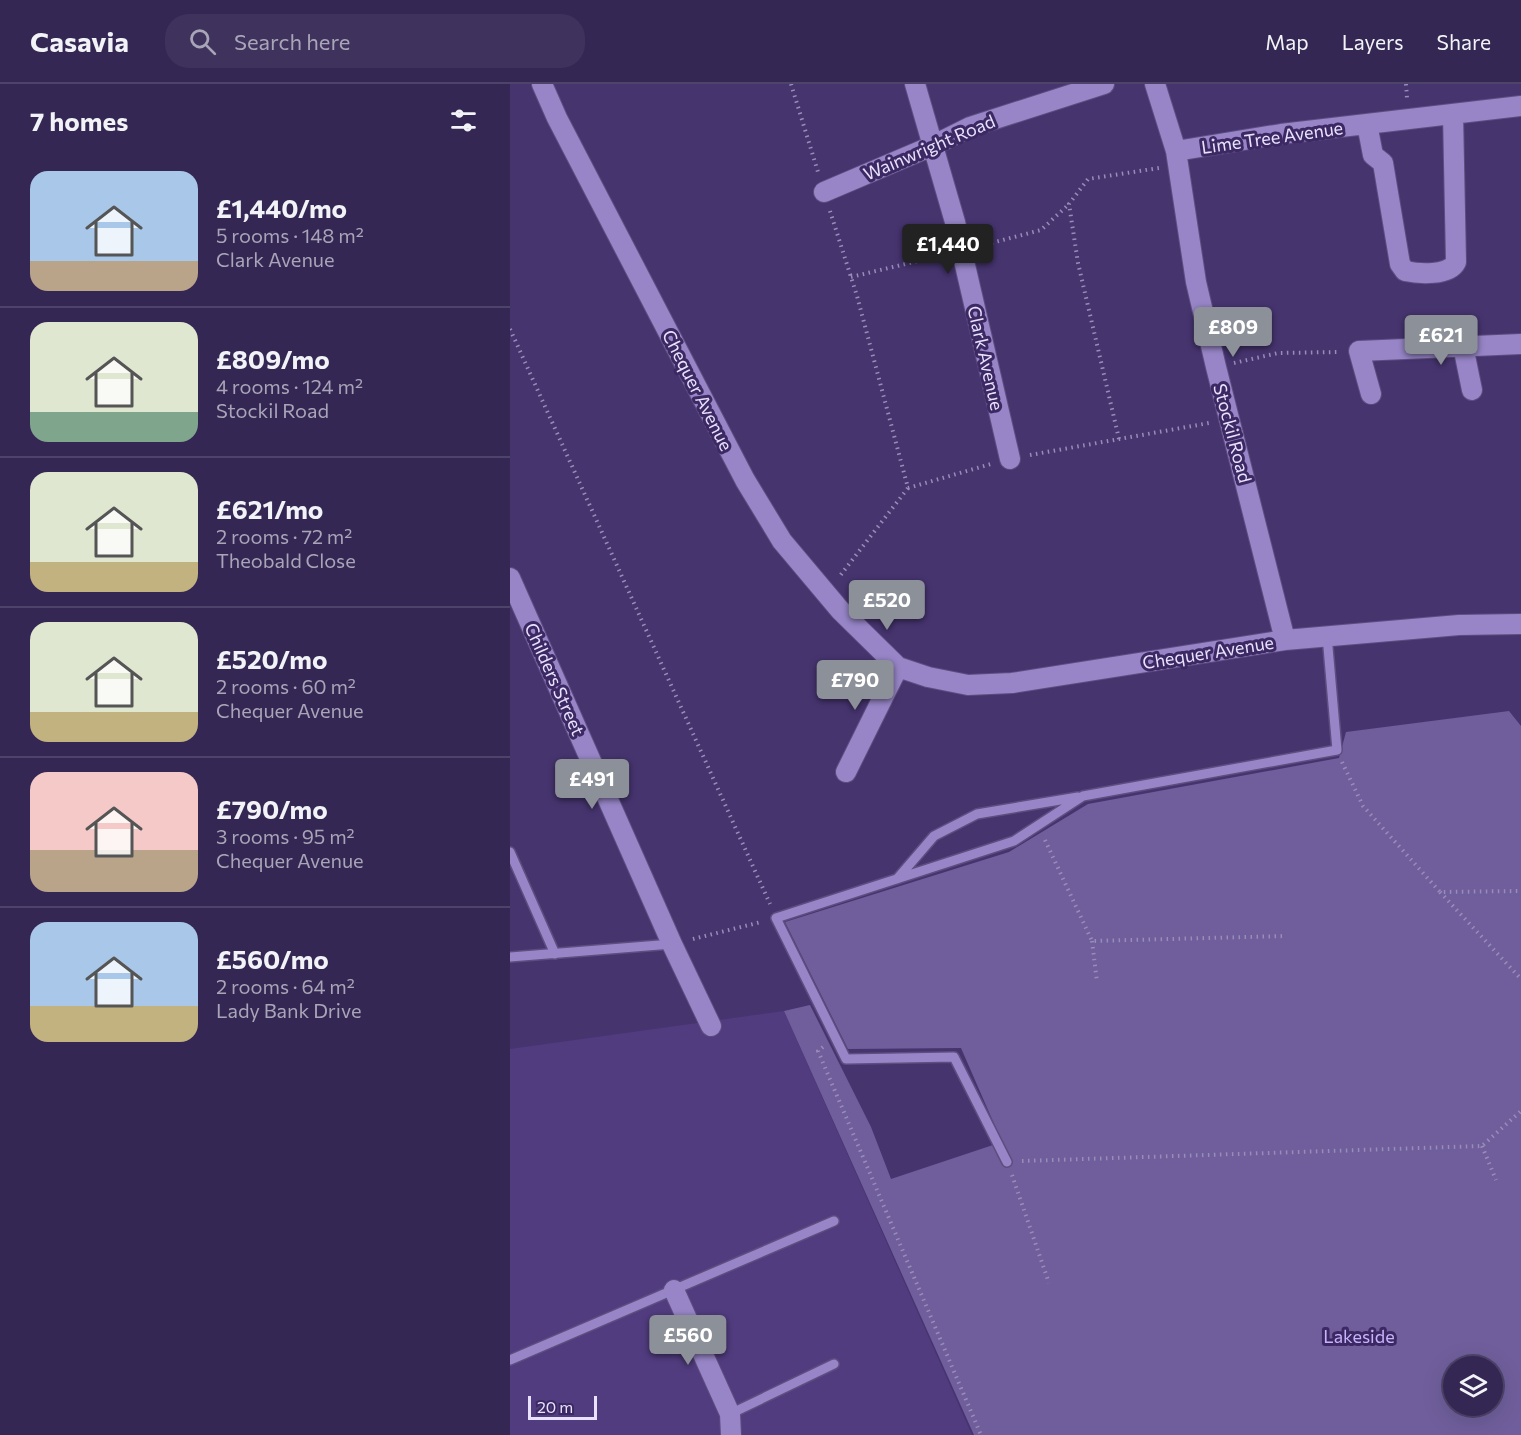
<!DOCTYPE html>
<meta charset="utf-8">
<style>
:root{--surface:#342753;--page:#3f335d;--text:#f1f3f6;--muted:#a9a5b8;--line:#4e446a;--accent:#8c9099}
body{margin:0;font-family:Commissioner,sans-serif;background:var(--page);color:var(--text);height:100vh;display:flex;flex-direction:column;font-size:22px;white-space:nowrap}
*{box-sizing:border-box;margin:0}
p{font-size:20px;color:var(--muted)}
.icon{flex:none;width:33px;height:33px;fill:none;stroke:currentColor;stroke-width:2;stroke-linecap:round;stroke-linejoin:round}
.map{position:relative;flex:1;overflow:hidden}
.sheet{display:flex;flex-direction:column;background:var(--surface);width:510px}
.sheet>*{flex:none}
.fabs{position:absolute;left:933px;top:1272px;display:grid;gap:12px}
.fabs a{display:grid;place-items:center;width:60px;height:60px;border-radius:50%;background:var(--surface);box-shadow:0 6px 24px #0002,0 0 0 2px var(--line);font-size:30px}
.scale{position:absolute;left:18px;bottom:15px;width:69px;box-sizing:border-box;padding-left:6px;border:3px solid #e8e2ff;border-top:0;font-size:16px;line-height:21px;white-space:nowrap;color:#e8e2ff;-webkit-text-stroke:4px #3c2963;paint-order:stroke}
.price{position:absolute;translate:-50% -51px;padding:0 14px;border-radius:6px;background:var(--accent);color:#fff;font-size:20px;line-height:39px;filter:drop-shadow(0 2px 3px #0008)}
.price::after{content:'';position:absolute;left:50%;top:36px;width:18px;height:14px;margin-left:-9px;background:inherit;clip-path:polygon(0 0,100% 0,50% 100%)}
.price.selected{background:#222;color:#fff}
ul{padding:0;list-style:none}
li{display:flex;align-items:center;gap:18px;height:150px;padding:0 30px}
li+li{border-top:2px solid var(--line)}
li span{display:grid;place-items:center;flex:none;width:168px;height:120px;border-radius:18px;color:#555}
li>.icon{margin-inline-start:auto}
span .icon{width:72px;height:72px;fill:#fffc;stroke-width:1}
li b{font-size:26px}
h2{display:flex;justify-content:space-between;align-items:center;height:72px;padding:0 30px;font-size:26px}
header{display:flex;align-items:center;gap:36px;box-sizing:border-box;height:84px;padding:0 30px;background:var(--surface);border-bottom:2px solid var(--line)}
header strong{font-size:28px}
nav{display:flex;gap:33px;margin-inline-start:auto;font-size:21px}
.search{width:420px;height:54px;background:var(--page);display:flex;align-items:center;gap:15px;box-sizing:border-box;padding:0 21px;border-radius:24px;color:var(--muted);font-size:22px}
main{display:flex;flex:1;min-height:0}
.map>svg:first-child{display:block}
.built{fill:#513c7f}
.green{fill:#6f5e9b;fill-rule:evenodd}
.lines{fill:none;stroke-linecap:round;stroke-linejoin:round}
.service-casing{stroke:#5e4d7f;stroke-width:12}
.minor-casing{stroke:#5e4d7f;stroke-width:22}
.path{stroke:#988cb8;stroke-width:4;stroke-dasharray:1.5 4.5;stroke-linecap:butt}
.service{stroke:#9785c7;stroke-width:9}
.minor{stroke:#9785c7;stroke-width:20}
.labels{text-anchor:middle;dominant-baseline:central;stroke-width:6;stroke-linejoin:round;paint-order:stroke}
.street-label{font-size:18px;fill:#e8e2ff;stroke:#3c2963}
.park-label{font-size:18px;fill:#c7b4fe;stroke:#3c2963}
</style>
<header>
<strong>Casavia</strong>
<div class="search"><svg class="icon" aria-label="search" viewBox="0 0 24 24"><circle cx="10" cy="10" r="6"/><path d="M15 15l6 6"/></svg>Search here</div>
<nav><a>Map</a><a>Layers</a><a>Share</a></nav>
</header>
<main>
<section class="sheet">
<h2>7 homes<svg class="icon" aria-label="filters" viewBox="0 0 24 24"><path d="M4 7h16M4 17h16"/><circle cx="9" cy="7" r="2"/><circle cx="15" cy="17" r="2"/></svg></h2>
<ul>
<li><span style="background:linear-gradient(#a9c7e8 75%,#b9a48a 0)"><svg class="icon" aria-label="home" viewBox="0 0 24 24"><path d="M3 11l9-7 9 7M6 9v11h12V9"/></svg></span><div><b>£1,440/mo</b><p>5 rooms · 148 m²</p><p>Clark Avenue</p></div></li>
<li><span style="background:linear-gradient(#dfe7d0 75%,#7fa58c 0)"><svg class="icon" aria-label="home" viewBox="0 0 24 24"><path d="M3 11l9-7 9 7M6 9v11h12V9"/></svg></span><div><b>£809/mo</b><p>4 rooms · 124 m²</p><p>Stockil Road</p></div></li>
<li><span style="background:linear-gradient(#dfe7d0 75%,#c2b280 0)"><svg class="icon" aria-label="home" viewBox="0 0 24 24"><path d="M3 11l9-7 9 7M6 9v11h12V9"/></svg></span><div><b>£621/mo</b><p>2 rooms · 72 m²</p><p>Theobald Close</p></div></li>
<li><span style="background:linear-gradient(#dfe7d0 75%,#c2b280 0)"><svg class="icon" aria-label="home" viewBox="0 0 24 24"><path d="M3 11l9-7 9 7M6 9v11h12V9"/></svg></span><div><b>£520/mo</b><p>2 rooms · 60 m²</p><p>Chequer Avenue</p></div></li>
<li><span style="background:linear-gradient(#f6c9c9 65%,#b9a48a 0)"><svg class="icon" aria-label="home" viewBox="0 0 24 24"><path d="M3 11l9-7 9 7M6 9v11h12V9"/></svg></span><div><b>£790/mo</b><p>3 rooms · 95 m²</p><p>Chequer Avenue</p></div></li>
<li><span style="background:linear-gradient(#a9c7e8 70%,#c2b280 0)"><svg class="icon" aria-label="home" viewBox="0 0 24 24"><path d="M3 11l9-7 9 7M6 9v11h12V9"/></svg></span><div><b>£560/mo</b><p>2 rooms · 64 m²</p><p>Lady Bank Drive</p></div></li>
</ul>
</section>
<div class="map">
<svg width="1011" height="1351" viewBox="0 0 1011 1351">
<rect width="100%" height="100%" fill="#46346f"/>
<path class="built" d="M274 927 462 1351H0V965Z"/>
<path class="green" d="M999 627 1011 642V1351H464L274 927 300 921 361 1043 381 1095 492 1058 451 964 338 965 275 838 499 768 578 720 829 674 836 648ZM944 1282H982V1322H944Z"/>
<g class="lines">
<defs>
<path id="service" d="M0 768 45 870
M387 795 424 752 467 730 568 713
M0 873 162 860
M497 1078 444 973 336 975 266 834 504 757 573 712 827 666 817 552
M0 1276 324 1137
M220 1330 324 1280"/>
<path id="minor" d="M32 0 47 34 235 396 272 457 330 526 388 583 418 593 458 601 502 599 775 556 949 541 1011 540
M405 0 445 138 500 375
M645 0 666 67 686 198 706 283 775 556
M857 40 863 71 873 79 890 180 895 187C909 190 939 192 946 178L943 30
M666 67 771 50 1011 22
M314 108 422 62 460 43 594 0
M953 262 962 306
M861 310 849 267 1011 260
M0 494 162 860 201 942
M336 688 388 583
M164 1206 220 1330 221 1351"/>
</defs>
<use href="#service" class="service-casing"/>
<use href="#minor" class="minor-casing"/>
<path class="path" d="M281 0 308 88
M896 0 897 14
M320 127 347 212 398 404 329 493
M470 162 531 146 558 121
M341 193 433 171
M0 245 260 820
M724 279 768 269 829 268
M609 355 568 179 559 120 578 95 649 84
M520 371 699 339
M398 404 481 380
M832 678 853 722 930 808 1011 807
M535 756 582 857 776 852
M930 808 1011 895
M183 855 251 838
M582 857 587 898
M313 963 308 967 471 1351
M972 1062 986 1096
M512 1077 972 1062 1011 1027
M502 1091 539 1199"/>
<use href="#service" class="service"/>
<use href="#minor" class="minor"/>
</g>
<g class="labels">
<g class="street-label">
<text transform="translate(762 53) rotate(-8)">Lime Tree Avenue</text>
<text transform="translate(419 63) rotate(-23)">Wainwright Road</text>
<text transform="translate(476 274) rotate(77)">Clark Avenue</text>
<text transform="translate(188 306) rotate(63)">Chequer Avenue</text>
<text transform="translate(723 349) rotate(75)">Stockil Road</text>
<text transform="translate(698 568) rotate(-9)">Chequer Avenue</text>
<text transform="translate(45 595) rotate(66)">Childers Street</text>
</g>
<g class="park-label">
<text x="849" y="1252">Lakeside</text>
</g>
</g>
</svg>
<div class="fabs">
<a><svg class="icon" aria-label="layers" viewBox="0 0 24 24"><path d="M12 4l9 5-9 5-9-5zM3 14l9 5 9-5"/></svg></a>
</div>
<div class="scale">20 m</div>
<b class="price selected" style="left:438px;top:191px">£1,440</b>
<b class="price" style="left:723px;top:274px">£809</b>
<b class="price" style="left:931px;top:282px">£621</b>
<b class="price" style="left:377px;top:547px">£520</b>
<b class="price" style="left:345px;top:627px">£790</b>
<b class="price" style="left:82px;top:726px">£491</b>
<b class="price" style="left:178px;top:1282px">£560</b>
</div>
</main>
